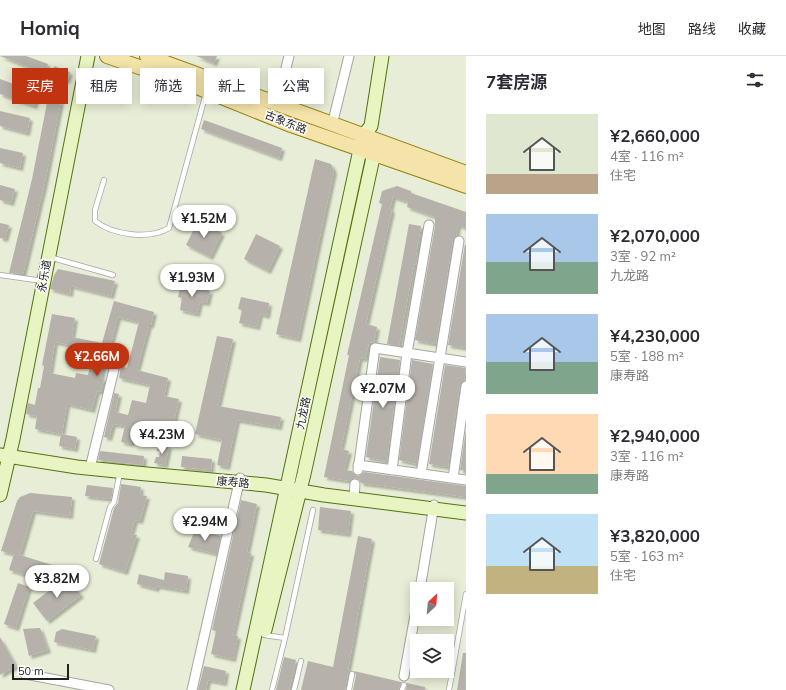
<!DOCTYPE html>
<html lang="zh">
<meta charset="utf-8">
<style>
:root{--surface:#fff;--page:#f2f2f3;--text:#2b2b33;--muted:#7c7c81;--line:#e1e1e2;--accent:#c23410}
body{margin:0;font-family:Mulish,"Noto Sans SC",sans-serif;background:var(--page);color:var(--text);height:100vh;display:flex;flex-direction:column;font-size:15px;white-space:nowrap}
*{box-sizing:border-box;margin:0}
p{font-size:13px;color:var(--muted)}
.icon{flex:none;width:22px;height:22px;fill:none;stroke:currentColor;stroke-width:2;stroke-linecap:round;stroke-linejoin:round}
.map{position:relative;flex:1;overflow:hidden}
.drawer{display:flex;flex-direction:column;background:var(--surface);width:320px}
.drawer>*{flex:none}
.top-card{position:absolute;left:12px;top:12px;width:380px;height:36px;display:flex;gap:8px}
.needle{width:26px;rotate:26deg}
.controls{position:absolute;left:410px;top:526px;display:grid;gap:8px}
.controls a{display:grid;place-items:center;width:44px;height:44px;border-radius:0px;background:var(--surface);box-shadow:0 2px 10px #0003;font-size:20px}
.scale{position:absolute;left:12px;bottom:10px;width:57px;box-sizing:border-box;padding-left:4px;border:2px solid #212121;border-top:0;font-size:11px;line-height:14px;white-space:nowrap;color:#212121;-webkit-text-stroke:3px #fff;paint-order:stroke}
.price{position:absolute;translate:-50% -34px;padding:0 9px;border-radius:14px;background:#fff;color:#222;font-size:13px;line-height:26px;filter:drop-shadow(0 1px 2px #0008)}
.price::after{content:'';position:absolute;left:50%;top:24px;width:12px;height:9px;margin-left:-6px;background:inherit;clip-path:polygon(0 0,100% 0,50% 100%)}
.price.on{background:var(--accent);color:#fff}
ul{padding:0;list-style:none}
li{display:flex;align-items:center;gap:12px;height:100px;padding:0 20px}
li span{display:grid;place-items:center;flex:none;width:112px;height:80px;border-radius:0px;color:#555}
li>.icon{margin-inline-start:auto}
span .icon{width:48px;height:48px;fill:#fffc;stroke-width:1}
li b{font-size:17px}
h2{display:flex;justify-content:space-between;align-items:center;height:48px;padding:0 20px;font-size:17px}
.pill{padding:0 14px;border-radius:0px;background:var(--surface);box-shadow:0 2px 10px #0003;font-size:14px;line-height:36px}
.pill.on{background:var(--accent);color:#fff}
header{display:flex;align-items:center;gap:24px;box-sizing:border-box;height:56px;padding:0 20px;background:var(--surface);border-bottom:1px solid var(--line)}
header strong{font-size:19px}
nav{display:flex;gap:22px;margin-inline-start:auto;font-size:14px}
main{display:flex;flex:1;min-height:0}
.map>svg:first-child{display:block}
.farmland{fill:#e7edd6;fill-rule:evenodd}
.building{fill:#b6b2ab;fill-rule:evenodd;filter:url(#shadow)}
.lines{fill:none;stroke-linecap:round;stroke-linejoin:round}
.lane-casing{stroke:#a5a5a5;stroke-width:6}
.street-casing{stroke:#a5a5a5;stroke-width:11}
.secondary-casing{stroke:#53720e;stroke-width:15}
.primary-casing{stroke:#92810c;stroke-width:16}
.lane{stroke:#fff;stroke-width:4.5}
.street{stroke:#fff;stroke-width:9}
.secondary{stroke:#e8f5c2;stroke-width:13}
.primary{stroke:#f5e4a9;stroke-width:14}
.labels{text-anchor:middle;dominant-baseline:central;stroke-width:3;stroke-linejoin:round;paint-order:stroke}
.street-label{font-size:11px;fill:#212121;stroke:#fff}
</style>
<header>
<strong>Homiq</strong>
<nav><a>地图</a><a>路线</a><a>收藏</a></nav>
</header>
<main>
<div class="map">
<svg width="466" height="634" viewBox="0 0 466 634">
<defs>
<filter id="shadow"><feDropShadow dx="3" dy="3" stdDeviation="1" flood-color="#0004"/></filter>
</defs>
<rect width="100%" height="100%" fill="#f1f0e9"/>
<path class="farmland" d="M0 0H466V634H0ZM417 533H447V563H417ZM417 585H447V615H417Z"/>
<path class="building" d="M0 0H26L48 8 45 17Z
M196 0H217L214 7Z
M54 10 70 16 67 25 52 20Z
M0 23 38 37 34 50 0 38Z
M48 42 61 45 45 126 23 218 9 217 32 123Z
M0 55 30 62 27 77 0 70Z
M204 64 282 92 279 102 201 73Z
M0 92 23 97 20 112 0 107Z
M315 103 331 108 334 115 298 283 276 278Z
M0 129 15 133 11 147 0 144Z
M397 130 411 135V137L466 156V172L458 169 456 180 453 184 436 288 415 284 435 170V161L407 151 408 146 393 141 390 153 392 154 366 268 377 271 374 286 369 287 365 303 360 302 341 393 349 395 344 414 352 415 354 418 358 420 361 419 364 416 466 430V441L361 427 359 423 356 422 352 423 350 425 324 421 349 299H347L382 148 379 147 382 135Z
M198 165 222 177 210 201 186 189Z
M0 167 9 169 5 183 0 182Z
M409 168 421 170 416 199H418L416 209 414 208 399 290 387 288Z
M256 178 280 190 268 215 244 203Z
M465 188 466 189V292L448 289Z
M58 213 115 225 111 240 71 230 70 238 50 233 54 219Z
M181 228 210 235 207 247 200 246 197 258 180 254 182 242 178 241Z
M241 241 269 247 267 260 260 258 257 271 239 267 242 254 238 253Z
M114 245 154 256 151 269H149L137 314 168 322 164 340 179 343 172 374 154 369 153 372 136 368 131 388 121 386 125 370 113 368 109 382 104 381 114 337 119 338 115 356 128 359 132 344 146 347 150 329 119 322 121 310 127 312 139 266 118 261 109 294 107 293 101 322 104 323 101 336 97 335 92 354 67 348 62 378 35 373 37 360 26 358 28 347 35 349 38 332H40L44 310 42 309 52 258 75 262 72 281 102 287ZM55 286 74 290 72 302 91 305 88 319 76 317 75 322 50 317Z
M217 280 233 283 218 350 281 361 279 371 237 364 227 411 217 409 222 384 195 378Z
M380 301 400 304 387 405 366 401Z
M412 304 433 308 417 408 399 404Z
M445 309 466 312 464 325 460 329 448 411 429 408Z
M466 373V415L460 414Z
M61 378 77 381 75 393 59 390Z
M159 388 169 390 165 409 154 407 156 401H159L160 395H157Z
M100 395 144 400 143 409 98 404Z
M182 400 212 403 211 414 181 411Z
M121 428 141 431 140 439 147 440 140 465 135 464 131 478 137 479 125 516 99 508 114 452 118 447Z
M87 429 113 432 111 443 85 440Z
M30 437 72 441 70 460 33 455 20 499 62 512 57 528 9 514 14 498 1 495 17 445 20 441Z
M241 444 257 448 247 496 251 497 233 579 238 580 233 603 211 598 216 575 212 574Z
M320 451 351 455 348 478 318 474Z
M195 474 221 480 217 498 188 491Z
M358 480 372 483 348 614H351L348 617 345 634H301L308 605 333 611Z
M165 516 188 520 186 535 157 530 156 533 137 528 139 518 164 524Z
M67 521 81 539 47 565 33 547Z
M18 527 29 531 16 572 4 568Z
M40 572 48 594 29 600 23 573Z
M62 573 96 580 93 594 54 586 56 576Z
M0 581 16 610 0 619Z
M463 597H466V634H457Z
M284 601 296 604 289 634H276Z
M204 610 226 615 224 627 208 624 206 634H198Z
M354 615 401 626H402L398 634H353L356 619Z
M407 627 425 631V634H406Z"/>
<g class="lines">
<defs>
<path id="lane" d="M104 124 95 154V165C113 179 149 184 169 172L206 37
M49 201 113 219
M0 219 43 225
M96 503 110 451 114 446 120 416
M264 579 285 582 313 454
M272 634 285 582
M294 634 301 605
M349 634 352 618
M402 634 404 629
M449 634 466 538"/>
<path id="street" d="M277 48 289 0
M332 69 349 0
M358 409 466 424
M90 412 117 301
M358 414 375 292 466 306
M392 414 407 297 429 169
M421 418 459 185
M453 422 466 330
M354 443 355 428
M420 533 434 449
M25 618 109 634
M404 620 417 548
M192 634 240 422"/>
<path id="secondary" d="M0 399 77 411 136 417 266 429 324 439 466 457
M0 439 13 383 88 0
M265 574 304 418 376 88
M243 634 363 80 371 70 382 0"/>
<path id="primary" d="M107 0 192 29 291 69 466 130
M147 0 466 117"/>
</defs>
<use href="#lane" class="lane-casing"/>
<use href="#street" class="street-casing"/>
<use href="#secondary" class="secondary-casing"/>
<use href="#primary" class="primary-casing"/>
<use href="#lane" class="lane"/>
<use href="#street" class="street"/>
<use href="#secondary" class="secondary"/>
<use href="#primary" class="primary"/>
</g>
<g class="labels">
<g class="street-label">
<text transform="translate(286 66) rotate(21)">古象东路</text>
<text transform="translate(44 220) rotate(-80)">永乐道</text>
<text transform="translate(303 357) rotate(-78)">九龙路</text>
<text transform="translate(233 426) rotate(5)">康寿路</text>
</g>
</g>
</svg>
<div class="controls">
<a><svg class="needle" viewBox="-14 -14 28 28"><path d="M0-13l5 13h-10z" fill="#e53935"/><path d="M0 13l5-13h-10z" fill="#7c7c81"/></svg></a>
<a><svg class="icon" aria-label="layers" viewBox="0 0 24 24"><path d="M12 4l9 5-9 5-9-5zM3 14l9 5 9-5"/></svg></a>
</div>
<div class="scale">50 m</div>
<b class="price" style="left:204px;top:183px">¥1.52M</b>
<b class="price" style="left:192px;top:242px">¥1.93M</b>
<b class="price on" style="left:97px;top:321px">¥2.66M</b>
<b class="price" style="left:383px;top:353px">¥2.07M</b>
<b class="price" style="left:162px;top:399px">¥4.23M</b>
<b class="price" style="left:205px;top:486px">¥2.94M</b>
<b class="price" style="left:57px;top:543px">¥3.82M</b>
<div class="top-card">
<a class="pill on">买房</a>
<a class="pill">租房</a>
<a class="pill">筛选</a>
<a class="pill">新上</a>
<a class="pill">公寓</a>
</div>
</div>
<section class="drawer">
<h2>7套房源<svg class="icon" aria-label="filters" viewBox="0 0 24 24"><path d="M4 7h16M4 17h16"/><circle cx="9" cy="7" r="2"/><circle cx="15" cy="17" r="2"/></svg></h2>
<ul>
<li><span style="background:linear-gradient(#dfe7d0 75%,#b9a48a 0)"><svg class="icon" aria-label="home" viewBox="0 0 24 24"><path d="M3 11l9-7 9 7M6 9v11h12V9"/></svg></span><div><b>¥2,660,000</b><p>4室 · 116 m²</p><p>住宅</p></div></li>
<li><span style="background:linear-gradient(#a9c7e8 60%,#7fa58c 0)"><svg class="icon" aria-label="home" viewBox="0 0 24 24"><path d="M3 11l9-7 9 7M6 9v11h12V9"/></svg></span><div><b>¥2,070,000</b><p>3室 · 92 m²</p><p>九龙路</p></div></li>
<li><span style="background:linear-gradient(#a9c7e8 60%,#7fa58c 0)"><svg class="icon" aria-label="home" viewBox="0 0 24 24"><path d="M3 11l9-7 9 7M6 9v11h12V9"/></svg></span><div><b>¥4,230,000</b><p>5室 · 188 m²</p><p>康寿路</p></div></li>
<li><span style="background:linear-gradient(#ffd9b3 75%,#7fa58c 0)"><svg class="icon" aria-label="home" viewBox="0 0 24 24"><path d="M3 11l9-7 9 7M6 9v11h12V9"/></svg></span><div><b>¥2,940,000</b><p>3室 · 116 m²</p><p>康寿路</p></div></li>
<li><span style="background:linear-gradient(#bfe0f5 65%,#c2b280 0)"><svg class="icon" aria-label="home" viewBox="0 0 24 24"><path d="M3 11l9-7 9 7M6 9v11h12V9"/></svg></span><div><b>¥3,820,000</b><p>5室 · 163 m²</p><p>住宅</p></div></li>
</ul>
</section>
</main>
